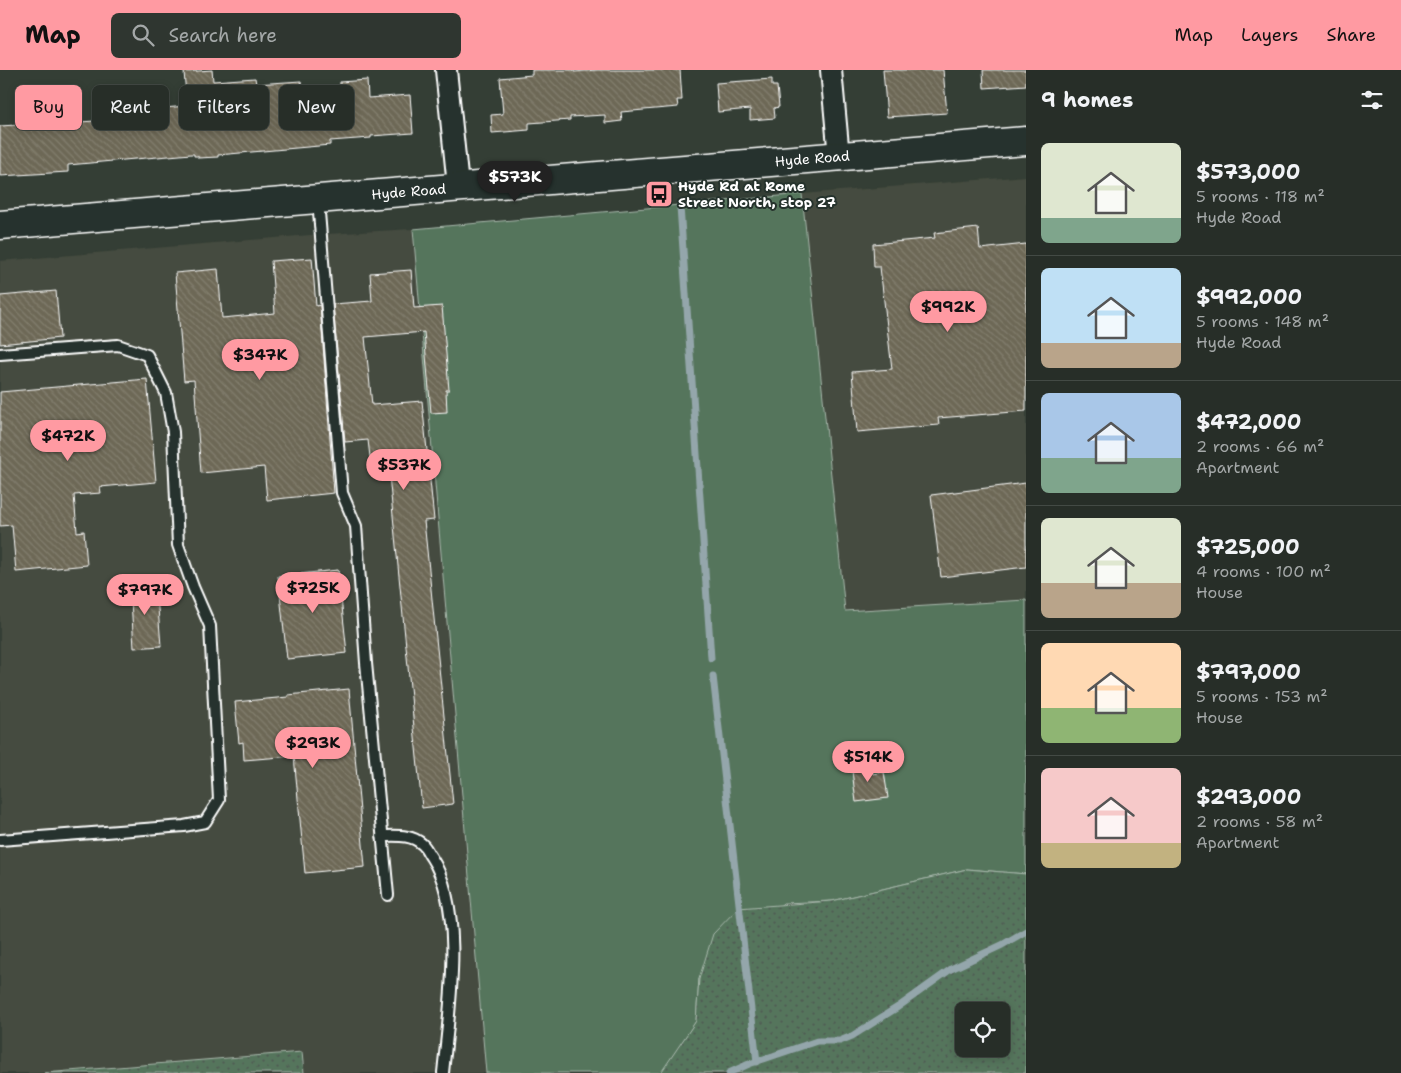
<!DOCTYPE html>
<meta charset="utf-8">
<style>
:root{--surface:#272e28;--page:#2f3630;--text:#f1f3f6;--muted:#a4a8a8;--line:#434a45;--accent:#ff9aa2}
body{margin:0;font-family:"Shantell Sans",sans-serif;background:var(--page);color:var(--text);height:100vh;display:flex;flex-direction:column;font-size:19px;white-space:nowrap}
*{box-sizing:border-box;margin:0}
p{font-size:16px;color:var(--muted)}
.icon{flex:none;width:28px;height:28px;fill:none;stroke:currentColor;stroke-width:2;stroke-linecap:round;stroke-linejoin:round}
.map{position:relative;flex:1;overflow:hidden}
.details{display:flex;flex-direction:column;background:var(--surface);width:375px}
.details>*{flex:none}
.top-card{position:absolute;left:15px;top:15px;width:475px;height:45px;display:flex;gap:10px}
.tools{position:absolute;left:955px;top:932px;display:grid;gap:10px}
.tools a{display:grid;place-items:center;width:55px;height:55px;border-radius:8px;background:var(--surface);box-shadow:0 2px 8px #0003,0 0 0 1px var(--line);font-size:25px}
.price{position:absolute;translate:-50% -42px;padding:0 11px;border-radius:18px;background:var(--accent);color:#111;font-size:16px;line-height:32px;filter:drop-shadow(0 1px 2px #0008)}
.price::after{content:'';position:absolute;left:50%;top:30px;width:15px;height:11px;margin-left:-8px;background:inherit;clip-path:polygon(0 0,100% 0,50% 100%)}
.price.selected{background:#222;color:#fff}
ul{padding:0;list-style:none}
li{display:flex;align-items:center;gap:15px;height:125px;padding:0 15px}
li+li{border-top:1px solid var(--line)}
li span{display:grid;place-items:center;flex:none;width:140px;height:100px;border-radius:8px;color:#555}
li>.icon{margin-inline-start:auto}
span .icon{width:60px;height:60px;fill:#fffc;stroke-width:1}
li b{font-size:21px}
h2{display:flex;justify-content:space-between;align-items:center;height:60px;padding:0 15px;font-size:21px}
.tag{padding:0 18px;border-radius:8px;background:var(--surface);box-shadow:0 2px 8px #0003,0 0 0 1px var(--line);font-size:18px;line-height:45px}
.tag.selected{background:var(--accent);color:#111}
header{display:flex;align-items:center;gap:30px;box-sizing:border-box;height:70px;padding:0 25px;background:var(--accent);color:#111}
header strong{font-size:24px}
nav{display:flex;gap:28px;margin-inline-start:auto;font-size:18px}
.search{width:350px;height:45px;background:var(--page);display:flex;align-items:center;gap:12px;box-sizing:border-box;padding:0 18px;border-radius:8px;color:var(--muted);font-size:19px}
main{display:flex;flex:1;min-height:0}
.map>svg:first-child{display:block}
.built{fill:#454b3f}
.grass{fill:#55745c;stroke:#aabaae}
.park{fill:url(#park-dots);stroke:#aabaae;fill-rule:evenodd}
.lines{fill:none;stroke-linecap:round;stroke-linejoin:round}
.stream{stroke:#94a6ab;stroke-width:7}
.building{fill:url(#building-back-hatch);stroke:#fff}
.lane-casing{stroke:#fff;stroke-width:14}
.street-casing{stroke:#fff;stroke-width:24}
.secondary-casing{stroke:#fff;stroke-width:31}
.lane{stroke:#26332d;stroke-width:10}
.street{stroke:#26332d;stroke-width:20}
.secondary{stroke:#26332d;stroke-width:28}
.labels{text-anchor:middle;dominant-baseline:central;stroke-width:4;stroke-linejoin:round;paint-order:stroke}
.street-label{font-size:14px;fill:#fff;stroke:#26332d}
.poi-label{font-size:14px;font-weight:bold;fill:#fff;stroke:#26332d;text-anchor:start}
</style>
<header>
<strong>Map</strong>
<div class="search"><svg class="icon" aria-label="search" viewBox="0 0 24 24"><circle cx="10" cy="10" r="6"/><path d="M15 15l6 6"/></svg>Search here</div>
<nav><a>Map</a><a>Layers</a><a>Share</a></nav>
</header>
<main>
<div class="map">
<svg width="1026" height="1003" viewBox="0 0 1026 1003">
<defs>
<pattern id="park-dots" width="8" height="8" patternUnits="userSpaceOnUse" patternTransform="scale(1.25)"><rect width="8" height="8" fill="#55745c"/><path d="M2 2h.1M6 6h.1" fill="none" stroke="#4f5a52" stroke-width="1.8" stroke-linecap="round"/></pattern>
<pattern id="building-back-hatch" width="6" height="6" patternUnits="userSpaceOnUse" patternTransform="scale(1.25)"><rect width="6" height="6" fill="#6d6856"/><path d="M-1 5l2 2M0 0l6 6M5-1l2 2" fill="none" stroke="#837f6f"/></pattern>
</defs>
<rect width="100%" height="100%" fill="#343e35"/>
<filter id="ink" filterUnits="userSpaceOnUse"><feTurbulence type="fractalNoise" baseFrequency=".02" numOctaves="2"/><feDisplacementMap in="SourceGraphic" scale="10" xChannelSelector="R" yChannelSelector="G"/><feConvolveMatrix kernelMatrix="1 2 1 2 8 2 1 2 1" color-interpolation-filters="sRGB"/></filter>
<g filter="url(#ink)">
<path class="built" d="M1026 106V530L845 541 802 124Z
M413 159 486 1003H304L302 982 44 1003H0V191L310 165Z"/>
<path class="grass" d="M802 124 845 541 1026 530V804L967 799 832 831 783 833 699 909 696 951 663 1001V1003H486L413 159Z"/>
<path class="park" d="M967 799 1026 804V1003H663L662 1001 696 951 699 909 713 864 738 838 832 831ZM1001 941V979H964V941Z
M302 982 304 1003H44Z"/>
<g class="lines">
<path class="stream" d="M680 136 711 588
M713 606 757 992
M729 1003 749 994 817 971H840L852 966 898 937 951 899 1002 875 1026 861"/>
</g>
<path class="building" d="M212 0 213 11 255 8 256 14 301 11 303 22 340 20V12L367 10 368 28 410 25 413 63 371 66V68L330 71V75L218 85V87L198 88V86H194V84H191L68 95V102L0 106V56L33 54 32 40 63 38 65 53 140 48V44L153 43 152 39 187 36 184 2Z
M532 0H574V2L598 0H680L682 30H677L678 37 621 42 622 51 605 53V45L570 47V50L529 53V60L492 63 491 45 503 44 500 8 532 5Z
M883 0H943L947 43 887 47Z
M983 0H1026V15L984 18Z
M772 9V16H777L779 37 774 38 775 48 750 50V39L718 42 716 13Z
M978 158 980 179 1026 174V341L938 348 939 355 857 362 852 302 892 299 880 197H874L873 174 935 168 934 163Z
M312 188 316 236 320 235 334 423 267 430 264 397 201 403 194 310 184 311 175 203 218 199 222 248 275 243 271 191Z
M411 200 414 238 442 236 449 320H446L447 342 431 343 424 262 365 267 372 335 422 331 434 450 424 451 453 734 422 738 387 385 370 387 368 370 345 372 333 234 372 231 370 203Z
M56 221 60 268 0 274V226Z
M147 309 156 412 100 417 101 423 74 425 77 462 84 461 87 495 16 502 12 455 0 456V322Z
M1026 413V497L941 507 931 425Z
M338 500 347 583 287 589 278 506Z
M156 513 161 576 134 578 130 515Z
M349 619 365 797 305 803 294 686 244 690 243 672 239 673 235 632 288 627V625Z
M871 691 873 704 884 702 888 728 856 732 851 693Z"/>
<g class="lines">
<defs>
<path id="lane" d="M318 130 342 423 356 456 366 593 388 825
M0 284 118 275 147 285 166 323 173 362 178 475 193 517 210 556 219 730 205 752 184 756 0 770
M382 766C396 766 411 764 422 774 426 777 428 783 431 787 466 840 449 941 443 1003"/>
<path id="street" d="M446 0 458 116
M831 0 839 87"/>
<g id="secondary">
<path id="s1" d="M0 155 1026 71"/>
</g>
</defs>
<use href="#lane" class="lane-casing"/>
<use href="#street" class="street-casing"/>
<use href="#secondary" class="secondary-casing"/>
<use href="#lane" class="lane"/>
<use href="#street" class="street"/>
<use href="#secondary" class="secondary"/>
</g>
</g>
<defs>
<symbol id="bus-square" viewBox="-11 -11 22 22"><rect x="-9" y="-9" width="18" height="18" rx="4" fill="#ff9aa2" stroke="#26332d"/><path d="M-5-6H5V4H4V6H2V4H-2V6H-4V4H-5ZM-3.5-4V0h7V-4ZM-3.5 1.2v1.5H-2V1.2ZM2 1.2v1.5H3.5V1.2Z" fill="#111"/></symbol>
</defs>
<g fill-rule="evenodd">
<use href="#bus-square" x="643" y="108" width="32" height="32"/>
</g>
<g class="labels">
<g class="street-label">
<text stroke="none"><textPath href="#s1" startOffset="815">Hyde Road</textPath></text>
<text stroke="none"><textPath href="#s1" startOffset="410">Hyde Road</textPath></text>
</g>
<g class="poi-label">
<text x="678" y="116">Hyde Rd at Rome<tspan x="678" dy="16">Street North, stop 27</tspan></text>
</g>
</g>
</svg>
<div class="tools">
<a><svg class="icon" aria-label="locate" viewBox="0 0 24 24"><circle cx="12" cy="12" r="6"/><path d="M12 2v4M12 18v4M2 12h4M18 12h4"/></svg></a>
</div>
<b class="price selected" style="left:515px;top:133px">$573K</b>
<b class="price" style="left:948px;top:263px">$992K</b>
<b class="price" style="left:260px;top:311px">$347K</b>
<b class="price" style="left:68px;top:392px">$472K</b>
<b class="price" style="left:404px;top:421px">$537K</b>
<b class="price" style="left:313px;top:544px">$725K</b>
<b class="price" style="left:145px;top:546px">$797K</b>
<b class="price" style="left:313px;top:699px">$293K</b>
<b class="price" style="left:868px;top:713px">$514K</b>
<div class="top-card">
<a class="tag selected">Buy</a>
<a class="tag">Rent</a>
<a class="tag">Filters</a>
<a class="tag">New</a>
</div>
</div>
<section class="details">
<h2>9 homes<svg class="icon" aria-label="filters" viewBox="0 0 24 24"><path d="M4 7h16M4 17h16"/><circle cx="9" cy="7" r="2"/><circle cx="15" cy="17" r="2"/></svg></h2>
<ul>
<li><span style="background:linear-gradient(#dfe7d0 75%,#7fa58c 0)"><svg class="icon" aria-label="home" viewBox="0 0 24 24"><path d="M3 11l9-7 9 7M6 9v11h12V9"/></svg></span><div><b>$573,000</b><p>5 rooms · 118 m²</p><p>Hyde Road</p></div></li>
<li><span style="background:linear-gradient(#bfe0f5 75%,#b9a48a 0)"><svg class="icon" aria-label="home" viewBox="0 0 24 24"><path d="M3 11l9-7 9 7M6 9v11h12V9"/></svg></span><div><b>$992,000</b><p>5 rooms · 148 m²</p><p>Hyde Road</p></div></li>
<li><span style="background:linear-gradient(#a9c7e8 65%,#7fa58c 0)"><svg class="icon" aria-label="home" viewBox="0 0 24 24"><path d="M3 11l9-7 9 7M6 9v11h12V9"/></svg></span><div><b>$472,000</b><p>2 rooms · 66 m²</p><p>Apartment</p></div></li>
<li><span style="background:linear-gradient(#dfe7d0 65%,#b9a48a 0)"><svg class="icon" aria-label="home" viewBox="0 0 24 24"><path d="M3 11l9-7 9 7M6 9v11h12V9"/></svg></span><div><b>$725,000</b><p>4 rooms · 100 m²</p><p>House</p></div></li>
<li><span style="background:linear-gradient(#ffd9b3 65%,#8fb573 0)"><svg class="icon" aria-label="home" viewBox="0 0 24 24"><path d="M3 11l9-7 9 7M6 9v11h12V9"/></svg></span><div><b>$797,000</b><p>5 rooms · 153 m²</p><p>House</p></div></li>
<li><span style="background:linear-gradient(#f6c9c9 75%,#c2b280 0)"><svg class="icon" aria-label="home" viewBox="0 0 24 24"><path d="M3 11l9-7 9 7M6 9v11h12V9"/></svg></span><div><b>$293,000</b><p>2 rooms · 58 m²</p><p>Apartment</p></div></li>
</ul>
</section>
</main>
